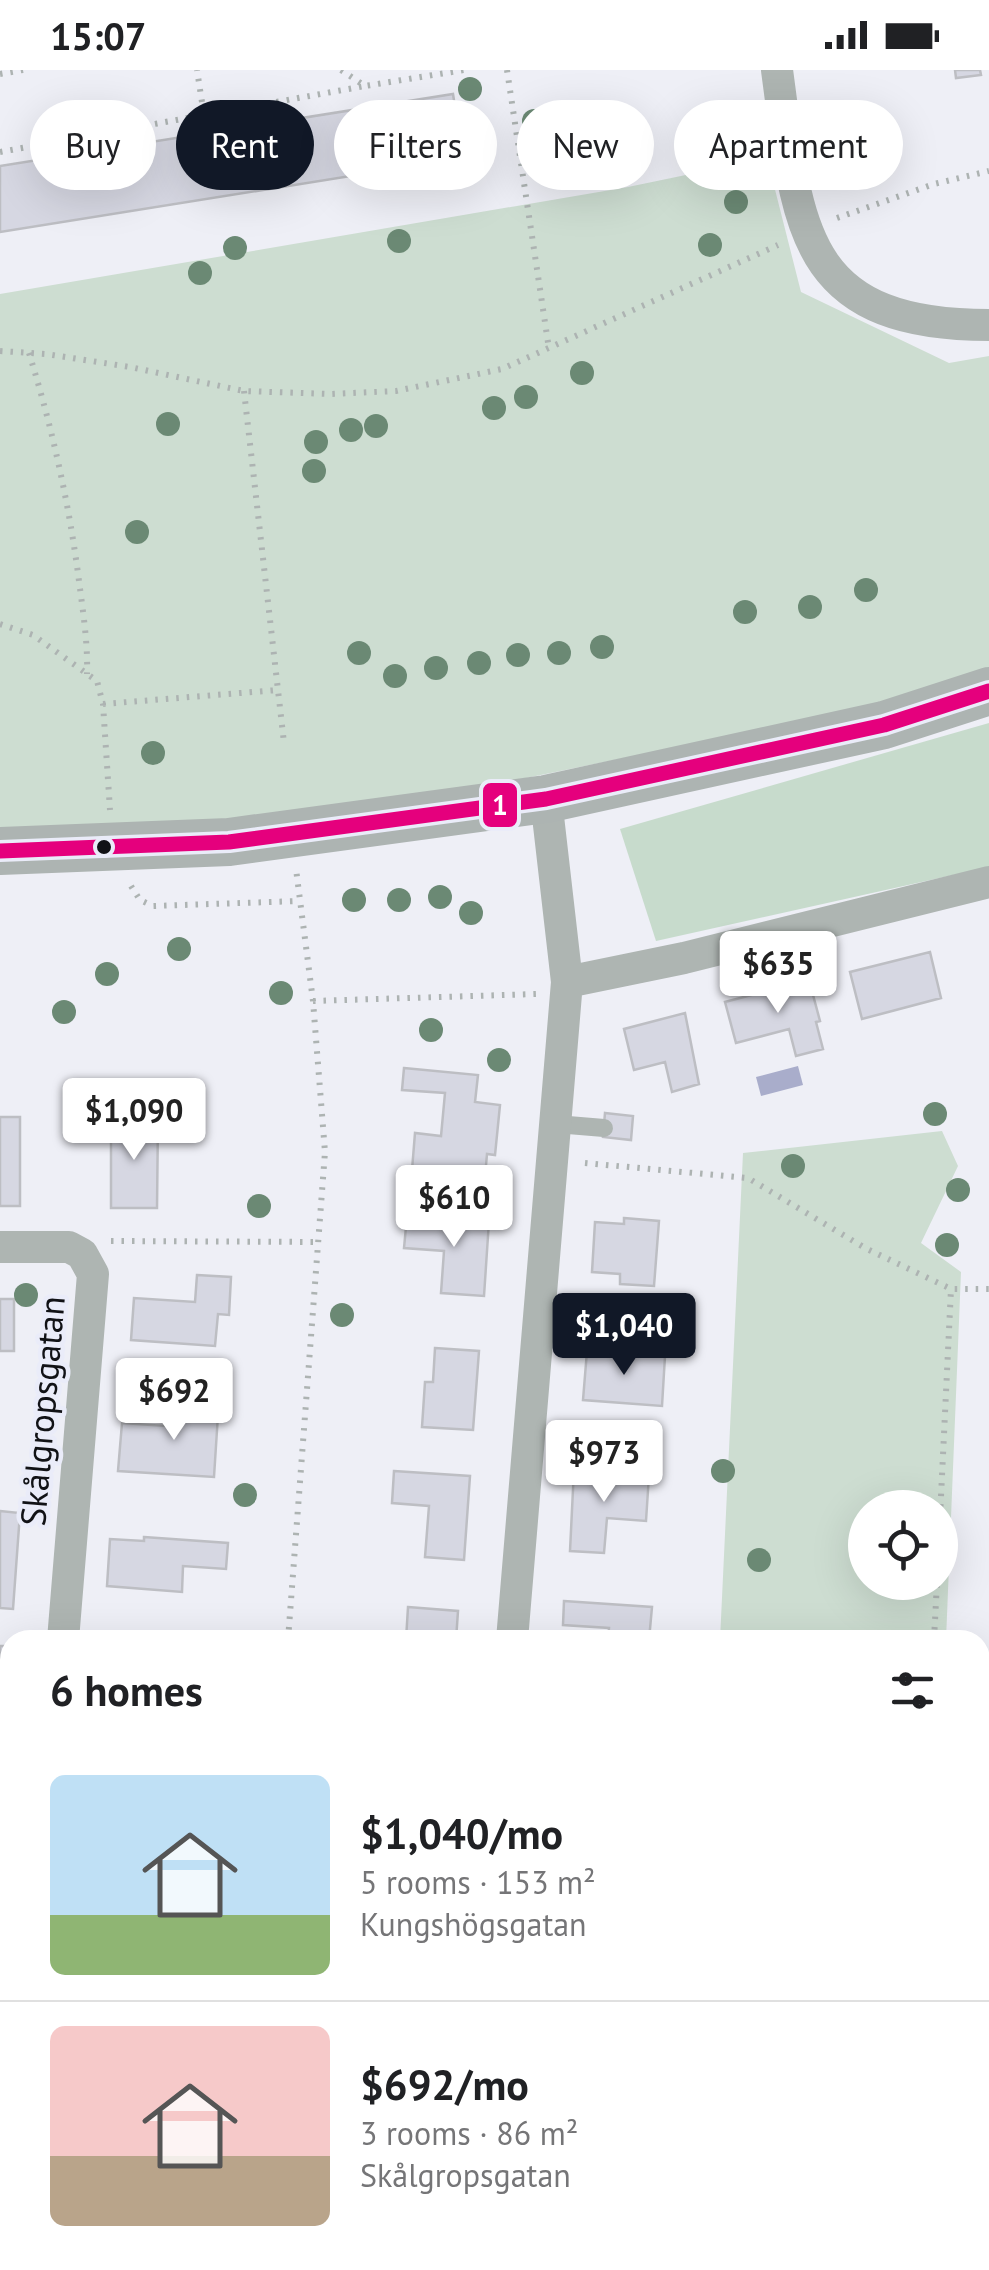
<!DOCTYPE html>
<meta charset="utf-8">
<style>
:root{--surface:#fff;--page:#f2f2f2;--text:#202124;--muted:#757577;--line:#e0e0e0;--accent:#111827}
body{margin:0;font-family:"PT Sans",sans-serif;background:var(--page);color:var(--text);height:100vh;display:flex;flex-direction:column;font-size:38px;white-space:nowrap}
*{box-sizing:border-box;margin:0}
p{font-size:32px;color:var(--muted)}
.icon{flex:none;width:55px;height:55px;fill:none;stroke:currentColor;stroke-width:2;stroke-linecap:round;stroke-linejoin:round}
.map{position:relative;flex:1;overflow:hidden}
.panel{position:absolute;left:0px;top:1560px;width:990px;height:640px;display:flex;flex-direction:column;background:var(--surface);border-radius:30px 30px 0 0;box-shadow:0 10px 40px #0002}
.panel>*{flex:none}
.top-card{position:absolute;left:30px;top:30px;width:930px;height:90px;display:flex;gap:20px}
.controls{position:absolute;left:848px;top:1420px;display:grid;gap:20px}
.controls a{display:grid;place-items:center;width:110px;height:110px;border-radius:50%;background:var(--surface);box-shadow:0 10px 40px #0002;font-size:50px}
.price{position:absolute;translate:-50% -85px;padding:0 22px;border-radius:10px;background:#fff;color:#222;font-size:32px;line-height:65px;filter:drop-shadow(0 2px 5px #0008)}
.price::after{content:'';position:absolute;left:50%;top:60px;width:30px;height:22px;margin-left:-15px;background:inherit;clip-path:polygon(0 0,100% 0,50% 100%)}
.price.active{background:var(--accent);color:#fff}
ul{padding:0;list-style:none}
li{display:flex;align-items:center;gap:30px;height:250px;padding:0 50px}
li+li{border-top:2px solid var(--line)}
li span{display:grid;place-items:center;flex:none;width:280px;height:200px;border-radius:15px;color:#555}
li>.icon{margin-inline-start:auto}
span .icon{width:120px;height:120px;fill:#fffc;stroke-width:1}
li b{font-size:42px}
h2{display:flex;justify-content:space-between;align-items:center;height:120px;padding:0 50px;font-size:42px}
.tag{padding:0 35px;border-radius:45px;background:var(--surface);box-shadow:0 10px 40px #0002;font-size:35px;line-height:90px}
.tag.active{background:var(--accent);color:#fff}
.status{display:flex;justify-content:space-between;align-items:center;height:70px;padding:0 50px;background:var(--surface);direction:ltr}
.status svg{height:28px;fill:currentColor}
.map>svg:first-child{display:block}
.green{fill:#cdddd1;fill-rule:evenodd}
.forest{fill:#c7dbcc}
.water{fill:#a9adcb}
.building{fill:#d6d7e2;stroke:#bdbec3;stroke-width:2.5}
.lines{fill:none;stroke-linecap:round;stroke-linejoin:round}
.path{stroke:#adb3b2;stroke-width:6;stroke-dasharray:2.5 8;stroke-linecap:butt}
.service{stroke:#aeb5b2;stroke-width:18}
.minor{stroke:#aeb5b2;stroke-width:32}
.secondary{stroke:#adb4b2;stroke-width:48}
.bus-1-casing{stroke:#eaecf9;stroke-width:22}
.bus-1{stroke:#e5007d;stroke-width:15}
.tree{fill:#6b8974}
.bus-dot{fill:#111216;stroke:#eaecf9;stroke-width:4}
.labels{text-anchor:middle;dominant-baseline:central;stroke-width:9;stroke-linejoin:round;paint-order:stroke}
.street-label{font-size:35px;fill:#111216;stroke:#eaecf9}
.line-badge{stroke:#eaecf9;stroke-width:4}
.badge-label{font-size:28px;text-anchor:middle;font-weight:bold;fill:#fff}
</style>
<div class="status"><b>15:07</b><svg viewBox="0 0 49 12"><path d="M0 12V9h3v3zM5 12V6h3v6zM10 12V3h3v9zM15 12V0h3v12zM26 1h20v11H26zM47 4h2v5h-2z"/></svg></div>
<div class="map">
<svg width="989" height="2200" viewBox="0 0 989 2200">
<rect width="100%" height="100%" fill="#eeeff6"/>
<path class="green" d="M767 88 801 222 949 293 989 286V601L918 628 526 708 152 762 0 757V224L628 117Z
M942 1061 958 1096 921 1173 961 1202 946 1570H720L743 1083ZM865 1438H940V1512H865Z"/>
<path class="forest" d="M989 653V797L656 871 620 759Z"/>
<path class="water" d="M798 996 803 1015 761 1026 756 1007Z"/>
<path class="building" d="M955 0H980L981 5 956 8Z
M453 24 463 88 0 162V96Z
M930 882 941 928 862 949 850 902Z
M809 910 820 951 816 952 823 979 796 986 789 959 736 973 725 932Z
M685 943 699 1014 672 1022 665 992 634 1000 624 959Z
M404 998 478 1005 475 1032 500 1035 495 1085 487 1084 485 1107 412 1100 415 1063 441 1066 445 1023 402 1020Z
M605 1043 633 1046 631 1070 603 1067Z
M0 1047H20V1136H0Z
M111 1048H158L157 1138H111Z
M407 1146 489 1151 484 1226 441 1223 444 1181 404 1178Z
M624 1148 659 1151 654 1216 620 1214V1204L592 1202 595 1152 624 1154Z
M197 1205 231 1207 229 1245 218 1244 215 1276 131 1270 134 1228 195 1232Z
M0 1229H14V1281H0Z
M435 1278 479 1281 473 1360 422 1357 425 1312H433Z
M587 1281 665 1286 662 1336 583 1330Z
M182 1326 219 1329 214 1407 118 1401 122 1353 180 1357Z
M574 1399 649 1405 646 1451 607 1448 604 1483 570 1481Z
M394 1401 470 1406 464 1490 425 1487 429 1436 392 1433Z
M0 1441 20 1443 13 1539 0 1538Z
M144 1467 228 1473 226 1499 183 1496 182 1522 107 1516 110 1469 144 1471Z
M564 1531 652 1537 649 1570H608L609 1558 563 1555Z
M408 1537 458 1541 456 1570H406Z
M0 1576H10L5 1656 0 1655Z
M980 1935 989 1936V1982L980 1980Z
M435 2190H479L477 2200H433Z
M563 2190H606L604 2200H561Z
M691 2190H736L734 2200H689Z
M820 2192 863 2200H819Z"/>
<g class="lines">
<path class="path" d="M341 0 365 16 464 0
M507 0 549 279
M0 4 23 0
M204 45 365 16
M0 82 204 45 197 0
M837 148 934 114 989 101
M0 281 46 284 130 297 244 321 330 324 396 321 502 299 778 175
M29 283C52 357 69 433 79 511 83 542 88 573 87 604
M244 321 284 673
M0 554 33 565 97 611 103 634 110 740
M103 634 278 620
M131 816 140 830 153 836 300 831
M313 931 536 924
M585 1093 748 1108 865 1178 951 1219H989
M111 1171 320 1172
M940 1447 951 1219
M288 1570 325 1082 313 931 296 799
M934 1570 937 1512
M980 2117 989 2119
M233 2200 234 2190
M256 2200 262 2190"/>
<path class="service" d="M556 1054 604 1058"/>
<path class="minor" d="M777 0C798 155 798 255 989 255
M567 912 684 888 989 812
M0 1177H69L82 1184 93 1204 63 1570
M512 1570 567 912 546 729
M980 1882 989 1884
M0 2172 10 2157"/>
<path class="secondary" d="M0 781 229 772 546 729 884 655 989 621"/>
<defs>
<path id="bus-1" d="M0 781 229 772 546 729 884 655 989 621"/>
</defs>
<use href="#bus-1" class="bus-1-casing"/>
<use href="#bus-1" class="bus-1"/>
</g>
<g class="tree">
<circle cx="470" cy="19" r="12"/>
<circle cx="534" cy="51" r="12"/>
<circle cx="736" cy="132" r="12"/>
<circle cx="399" cy="171" r="12"/>
<circle cx="710" cy="175" r="12"/>
<circle cx="235" cy="178" r="12"/>
<circle cx="200" cy="203" r="12"/>
<circle cx="582" cy="303" r="12"/>
<circle cx="526" cy="327" r="12"/>
<circle cx="494" cy="338" r="12"/>
<circle cx="168" cy="354" r="12"/>
<circle cx="376" cy="356" r="12"/>
<circle cx="351" cy="360" r="12"/>
<circle cx="316" cy="372" r="12"/>
<circle cx="314" cy="401" r="12"/>
<circle cx="137" cy="462" r="12"/>
<circle cx="866" cy="520" r="12"/>
<circle cx="810" cy="537" r="12"/>
<circle cx="745" cy="542" r="12"/>
<circle cx="602" cy="577" r="12"/>
<circle cx="359" cy="583" r="12"/>
<circle cx="559" cy="583" r="12"/>
<circle cx="518" cy="585" r="12"/>
<circle cx="479" cy="593" r="12"/>
<circle cx="436" cy="598" r="12"/>
<circle cx="395" cy="606" r="12"/>
<circle cx="153" cy="683" r="12"/>
<circle cx="440" cy="827" r="12"/>
<circle cx="354" cy="830" r="12"/>
<circle cx="399" cy="830" r="12"/>
<circle cx="471" cy="843" r="12"/>
<circle cx="179" cy="879" r="12"/>
<circle cx="107" cy="904" r="12"/>
<circle cx="281" cy="923" r="12"/>
<circle cx="64" cy="942" r="12"/>
<circle cx="431" cy="960" r="12"/>
<circle cx="499" cy="990" r="12"/>
<circle cx="935" cy="1044" r="12"/>
<circle cx="793" cy="1096" r="12"/>
<circle cx="958" cy="1120" r="12"/>
<circle cx="259" cy="1136" r="12"/>
<circle cx="947" cy="1175" r="12"/>
<circle cx="26" cy="1225" r="12"/>
<circle cx="342" cy="1245" r="12"/>
<circle cx="723" cy="1401" r="12"/>
<circle cx="245" cy="1425" r="12"/>
<circle cx="759" cy="1490" r="12"/>
</g>
<circle class="bus-dot" cx="104" cy="777" r="9"/>
<g class="labels">
<g class="street-label">
<text transform="translate(42 1341) rotate(-85)">Skålgropsgatan</text>
</g>
</g>
<rect class="line-badge" x="481" y="711" width="38" height="48" rx="10" fill="#e5007d"/>
<g class="badge-label">
<text x="500" y="745">1</text>
</g>
</svg>
<div class="controls">
<a><svg class="icon" aria-label="locate" viewBox="0 0 24 24"><circle cx="12" cy="12" r="6"/><path d="M12 2v4M12 18v4M2 12h4M18 12h4"/></svg></a>
</div>
<b class="price" style="left:778px;top:946px">$635</b>
<b class="price" style="left:134px;top:1093px">$1,090</b>
<b class="price" style="left:454px;top:1180px">$610</b>
<b class="price active" style="left:624px;top:1308px">$1,040</b>
<b class="price" style="left:174px;top:1373px">$692</b>
<b class="price" style="left:604px;top:1435px">$973</b>
<div class="top-card">
<a class="tag">Buy</a>
<a class="tag active">Rent</a>
<a class="tag">Filters</a>
<a class="tag">New</a>
<a class="tag">Apartment</a>
</div>
<section class="panel">
<h2>6 homes<svg class="icon" aria-label="filters" viewBox="0 0 24 24"><path d="M4 7h16M4 17h16"/><circle cx="9" cy="7" r="2"/><circle cx="15" cy="17" r="2"/></svg></h2>
<ul>
<li><span style="background:linear-gradient(#bfe0f5 70%,#8fb573 0)"><svg class="icon" aria-label="home" viewBox="0 0 24 24"><path d="M3 11l9-7 9 7M6 9v11h12V9"/></svg></span><div><b>$1,040/mo</b><p>5 rooms · 153 m²</p><p>Kungshögsgatan</p></div></li>
<li><span style="background:linear-gradient(#f6c9c9 65%,#b9a48a 0)"><svg class="icon" aria-label="home" viewBox="0 0 24 24"><path d="M3 11l9-7 9 7M6 9v11h12V9"/></svg></span><div><b>$692/mo</b><p>3 rooms · 86 m²</p><p>Skålgropsgatan</p></div></li>
</ul>
</section>
</div>
